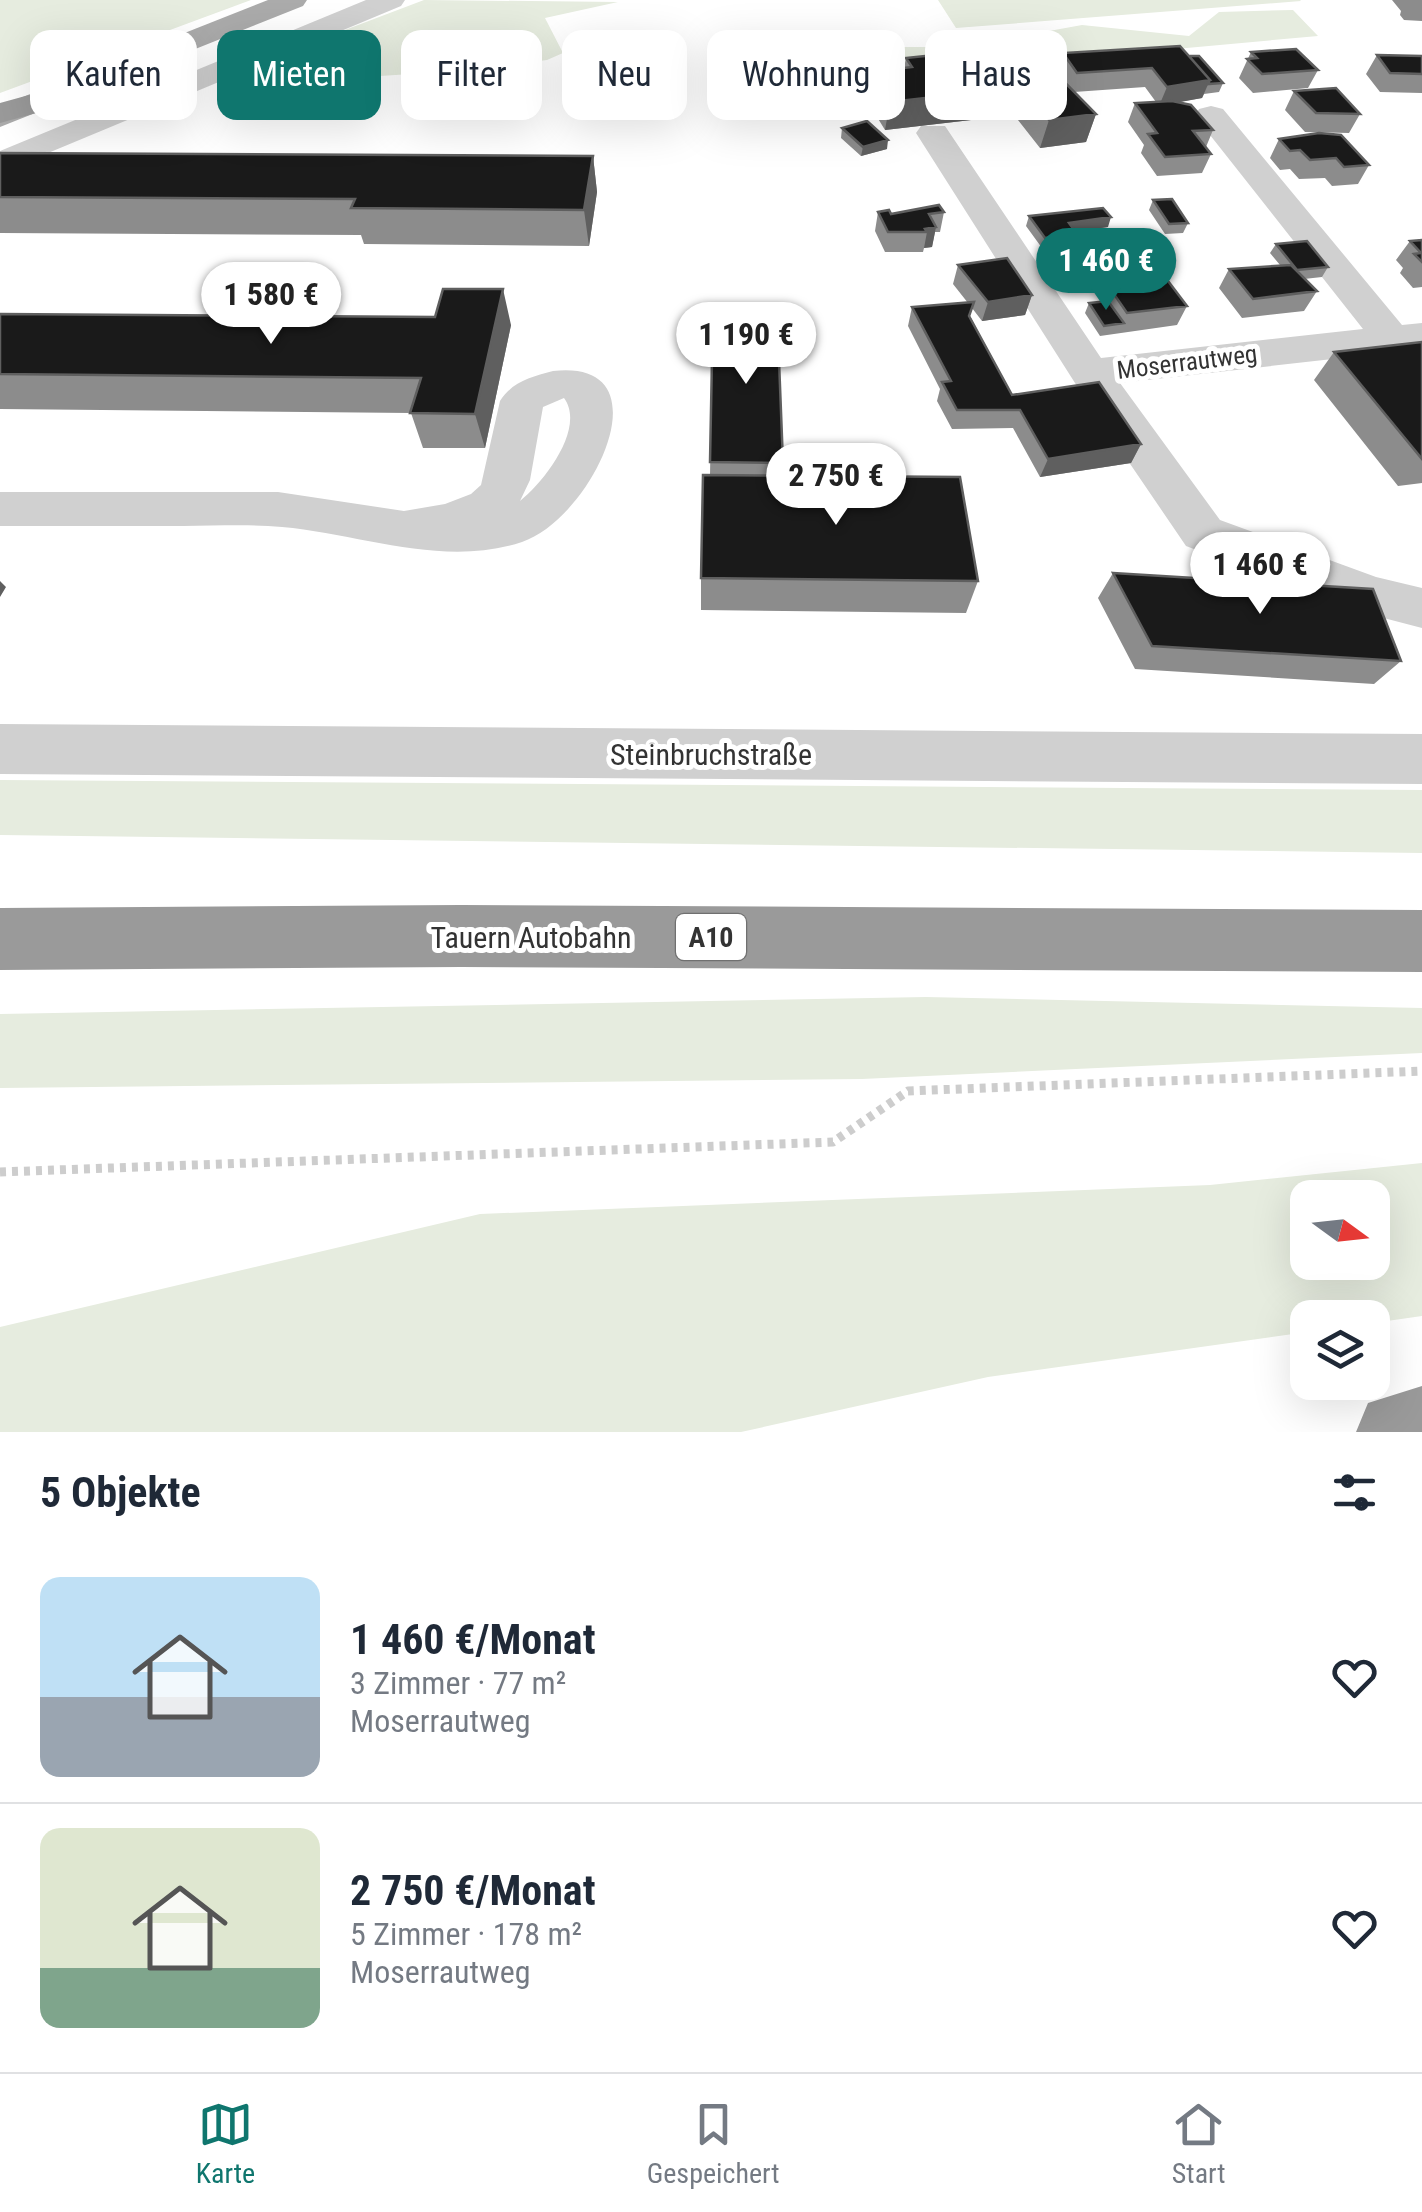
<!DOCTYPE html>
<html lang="de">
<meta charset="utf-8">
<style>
:root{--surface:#fff;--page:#f2f2f3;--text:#1f2937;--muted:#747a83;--line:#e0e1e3;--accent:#0f766e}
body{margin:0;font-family:"Roboto Condensed",sans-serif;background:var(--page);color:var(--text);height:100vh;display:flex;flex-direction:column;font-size:38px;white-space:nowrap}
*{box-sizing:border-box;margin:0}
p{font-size:32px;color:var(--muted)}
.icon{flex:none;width:55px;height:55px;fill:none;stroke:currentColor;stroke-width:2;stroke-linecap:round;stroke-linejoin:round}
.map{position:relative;height:1432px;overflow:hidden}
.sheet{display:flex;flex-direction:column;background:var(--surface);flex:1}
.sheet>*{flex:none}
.guide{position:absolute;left:30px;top:30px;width:1362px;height:90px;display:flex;gap:20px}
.needle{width:65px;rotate:105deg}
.buttons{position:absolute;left:1290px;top:1180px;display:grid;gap:20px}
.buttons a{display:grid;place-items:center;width:100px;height:100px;border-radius:20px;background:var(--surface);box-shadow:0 10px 40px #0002;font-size:50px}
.price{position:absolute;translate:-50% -85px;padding:0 22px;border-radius:35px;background:#fff;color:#222;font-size:32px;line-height:65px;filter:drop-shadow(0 2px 5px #0008)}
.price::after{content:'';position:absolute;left:50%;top:60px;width:30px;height:22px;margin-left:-15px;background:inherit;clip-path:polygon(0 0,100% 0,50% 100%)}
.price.current{background:var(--accent);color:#fff}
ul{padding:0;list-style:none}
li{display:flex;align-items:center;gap:30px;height:250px;padding:0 40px}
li+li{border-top:2px solid var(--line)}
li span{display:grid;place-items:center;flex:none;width:280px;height:200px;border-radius:20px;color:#555}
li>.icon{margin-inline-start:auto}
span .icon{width:120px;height:120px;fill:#fffc;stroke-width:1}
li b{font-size:42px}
h2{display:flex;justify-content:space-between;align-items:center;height:120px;padding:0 40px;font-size:42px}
.chip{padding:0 35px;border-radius:20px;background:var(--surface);box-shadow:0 10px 40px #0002;font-size:35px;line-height:90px}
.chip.current{background:var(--accent);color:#fff}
.dock{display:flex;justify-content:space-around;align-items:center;height:140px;border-top:2px solid var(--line);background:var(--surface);font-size:28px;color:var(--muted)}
.dock a{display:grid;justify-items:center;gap:5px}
.dock .current{color:var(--accent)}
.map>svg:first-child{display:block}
.green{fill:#e6ecdf;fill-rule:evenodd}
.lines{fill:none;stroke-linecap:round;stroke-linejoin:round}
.path{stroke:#cdcdcd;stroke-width:9;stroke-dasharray:6 6;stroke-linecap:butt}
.minor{fill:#d0d0d0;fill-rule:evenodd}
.major{fill:#ababab;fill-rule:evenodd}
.highway{fill:#9a9a9a;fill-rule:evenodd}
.wall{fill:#8c8c8c}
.shaded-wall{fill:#5f5f5f}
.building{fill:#1a1a1a;stroke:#5f5f5f;stroke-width:2.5}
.labels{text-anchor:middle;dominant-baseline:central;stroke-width:10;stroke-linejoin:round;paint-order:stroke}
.far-street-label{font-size:25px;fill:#333;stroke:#fff}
.shield{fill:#fff;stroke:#707070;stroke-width:2.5}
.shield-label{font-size:28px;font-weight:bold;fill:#333}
.street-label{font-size:30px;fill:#333;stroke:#fff}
</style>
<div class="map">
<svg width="1422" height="1432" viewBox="0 0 1422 1432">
<rect width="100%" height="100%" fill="#fff"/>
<path class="green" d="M0 0H251L0 93Z
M424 0 618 2 545 18 563 53 547 60 492 67 476 48 426 51 411 74 224 86 221 77Z
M938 0H1300L1301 1 956 28Z
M1293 10 1318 36 922 72 847 88 831 74 892 47H961L1082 25 1189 36 1219 12Z
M0 780 1422 790V853L0 835Z
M926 997 1422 1008V1053L862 1079 0 1088V1014Z
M1422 1163V1316L1373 1323 1372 1318H1308L1307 1332 988 1377 741 1432H0V1327L480 1214 1210 1185ZM1308 1198H1372V1262H1308Z"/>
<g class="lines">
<path class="path" d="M0 1172 833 1142 908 1091 1422 1071"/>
<path class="minor" d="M366 0H405L401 6 0 173V151Z
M1211 106 1223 109 1402 325 1422 323V349L1120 383 1220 520 1376 577 1422 588V628L1353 610 1186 546 1075 383 916 133 921 126H945L1101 358 1363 329 1195 116 1199 109Z
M553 371C669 358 593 518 522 542 443 568 361 534 282 527 249 524 215 526 183 526 122 526 61 526 0 526V492H278L404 511 445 504 471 494 481 485 500 401C513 381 531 377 553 371ZM564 398C586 428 544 482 520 501L530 480 543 407Z
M0 724 1422 734V784L0 774Z"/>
<path class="major" d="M268 0H307L303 6 0 127V106Z"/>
<path class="highway" d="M29 95 40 98 45 105 40 112 0 123V103Z
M461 905 1422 910V972L461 967 0 970V908Z
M1422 1386V1432H1356L1368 1403Z"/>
</g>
<path class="wall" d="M1392 0H1422V21L1404 20 1400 15 1401 11Z
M1251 52 1318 70 1308 88 1253 93 1239 78Z
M985 53 1065 83 1058 72 1063 53 1189 56 1223 83 1219 92 1204 94 1202 98 1178 102 1213 130 1206 147 1211 154 1202 173 1157 176 1141 153 1144 145 1128 122 1135 103 1156 102 1145 87 1074 92 1096 114 1086 142 1040 148 1014 115 885 130 866 99 870 72 904 68 906 58Z
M1377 55 1422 56V93L1380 92 1366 74Z
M1294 91 1360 114 1349 133 1305 132 1285 110Z
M842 128 887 149 861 156 841 138Z
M1279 139 1369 165 1358 184 1332 186 1325 178 1299 179 1290 169 1280 170 1270 158Z
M0 153 593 156 597 192 589 246 364 244 361 235 0 233Z
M1153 200 1188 223 1183 233 1165 234 1149 210Z
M878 212 891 214 944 212 940 232H935L932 247 924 248 923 252H885L875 231Z
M1029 216 1108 227 1076 232 1073 243 1042 248 1026 226Z
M1422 240V287L1413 288 1400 273 1403 268 1396 260 1410 241Z
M1276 244 1328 267 1322 277 1304 279 1317 291 1304 311 1242 318 1219 288 1229 269 1280 265 1270 253Z
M958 265 1032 295 1025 315 982 321 972 308 970 316 1012 395 1141 444 1131 463 1040 477 1013 428 952 429 937 401 940 389 908 326 912 307 968 303 953 284Z
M1107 284 1187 306 1177 325 1100 336 1085 313 1089 303 1100 302Z
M713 308 783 463 782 476 978 581 966 613 701 610V578L710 475Z
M0 314 511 325 485 448H423L411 413 0 409Z
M1422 342V483L1398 486 1314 380 1334 352Z
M1113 573 1401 661 1374 684 1135 669 1098 598Z"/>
<path class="shaded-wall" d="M1210 80 1202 98 1159 106 1167 87Z
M1022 87 1014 115 885 130 890 102Z
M1096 114 1086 142 1040 148 1049 120Z
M888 140 887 149 861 156 863 147Z
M593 156 597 192 589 246 584 210Z
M1111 217 1108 227 1066 233 1069 223Z
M936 227 932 247 924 248 927 232 925 229Z
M1077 234 1073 243 1042 248 1045 238Z
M503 289 511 325 485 448 475 414Z
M1032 295 1025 315 982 321 988 302Z
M1141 444 1131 463 1040 477 1048 459Z
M0 581 6 587 0 597Z"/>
<path class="building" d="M1180 46 1210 80 1167 87 1152 68 1077 73 1063 53Z
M1031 48 1096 114 1049 120 1022 87 890 102 870 72 912 67 906 58 982 50 985 53Z
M1296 49 1318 70 1262 74 1247 59 1257 58 1251 52Z
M1377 55 1422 56V74L1390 73Z
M1189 56H1199L1223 83 1208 84 1210 80Z
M1336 88 1360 114 1316 113 1294 91Z
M1172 101 1191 105 1213 130 1193 131 1211 154 1165 157 1148 134 1157 133 1135 103Z
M867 121 888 140 863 147 842 128Z
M1319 133 1341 135 1369 165 1344 167 1336 158 1310 160 1300 150 1290 151 1279 139Z
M0 153 593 156 584 210 351 208 355 199 0 197Z
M1172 199 1188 223 1169 224 1153 200Z
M939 205 944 212 929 214 936 227 925 229 927 232H888L878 212 889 210 891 214Z
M1103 208 1111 217 1069 223 1077 234 1045 238 1029 216Z
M1422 240V262L1414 254 1421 253 1410 241Z
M1307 241 1328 267 1297 270 1276 244Z
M1007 258 1032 295 988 302 958 265Z
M1291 265 1317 291 1253 299 1229 269Z
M1165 277 1187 306 1127 313 1107 284Z
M443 289H503L475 414 410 413 421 378 0 374V314L435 317Z
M1108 301 1124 323 1104 326 1089 303Z
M974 302 969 316 1012 395 1099 382 1141 444 1048 459 1020 410H957L942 382 951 381 912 307Z
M713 308 777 309 783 463 710 462Z
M1422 342V459L1334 352Z
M703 475 960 477 978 581 701 578Z
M1113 573 1373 589 1401 661 1152 646Z"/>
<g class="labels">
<g class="far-street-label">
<text transform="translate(1187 362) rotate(-7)">Moserrautweg</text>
</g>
<rect class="shield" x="676" y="914" width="70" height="46" rx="8"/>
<g class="shield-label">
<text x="711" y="937">A10</text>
</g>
<g class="street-label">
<text x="711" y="754">Steinbruchstraße</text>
<text x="531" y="937">Tauern Autobahn</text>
</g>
</g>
</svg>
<div class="buttons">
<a><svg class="needle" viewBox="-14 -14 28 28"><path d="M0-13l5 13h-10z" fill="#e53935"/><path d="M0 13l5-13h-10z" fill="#747a83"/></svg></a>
<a><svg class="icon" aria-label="layers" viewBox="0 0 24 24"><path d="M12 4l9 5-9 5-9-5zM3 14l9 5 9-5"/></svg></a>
</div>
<b class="price current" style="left:1106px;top:313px">1 460 €</b>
<b class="price" style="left:271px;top:347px">1 580 €</b>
<b class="price" style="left:746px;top:387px">1 190 €</b>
<b class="price" style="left:836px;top:528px">2 750 €</b>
<b class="price" style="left:1260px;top:617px">1 460 €</b>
<div class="guide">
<a class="chip">Kaufen</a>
<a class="chip current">Mieten</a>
<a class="chip">Filter</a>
<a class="chip">Neu</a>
<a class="chip">Wohnung</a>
<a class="chip">Haus</a>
</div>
</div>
<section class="sheet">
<h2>5 Objekte<svg class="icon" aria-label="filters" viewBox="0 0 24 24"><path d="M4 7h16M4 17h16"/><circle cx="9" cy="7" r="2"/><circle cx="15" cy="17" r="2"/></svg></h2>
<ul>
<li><span style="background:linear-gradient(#bfe0f5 60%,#9aa5b1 0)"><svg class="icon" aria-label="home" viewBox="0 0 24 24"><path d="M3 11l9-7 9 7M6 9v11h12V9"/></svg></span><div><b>1 460 €/Monat</b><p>3 Zimmer · 77 m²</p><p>Moserrautweg</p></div><svg class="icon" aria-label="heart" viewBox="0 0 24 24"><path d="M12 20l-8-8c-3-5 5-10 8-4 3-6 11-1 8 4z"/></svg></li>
<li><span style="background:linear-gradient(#dfe7d0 70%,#7fa58c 0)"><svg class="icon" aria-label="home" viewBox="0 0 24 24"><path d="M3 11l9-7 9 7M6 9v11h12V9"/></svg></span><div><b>2 750 €/Monat</b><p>5 Zimmer · 178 m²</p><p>Moserrautweg</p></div><svg class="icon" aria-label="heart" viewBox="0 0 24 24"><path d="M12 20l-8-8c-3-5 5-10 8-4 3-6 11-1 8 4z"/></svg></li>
</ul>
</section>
<nav class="dock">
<a class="current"><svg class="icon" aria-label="map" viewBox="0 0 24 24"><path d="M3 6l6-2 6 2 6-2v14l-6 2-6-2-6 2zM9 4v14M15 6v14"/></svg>Karte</a>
<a><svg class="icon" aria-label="saved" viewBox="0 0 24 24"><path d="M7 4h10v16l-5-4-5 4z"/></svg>Gespeichert</a>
<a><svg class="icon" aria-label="home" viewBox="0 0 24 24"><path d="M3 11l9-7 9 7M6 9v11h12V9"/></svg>Start</a>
</nav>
